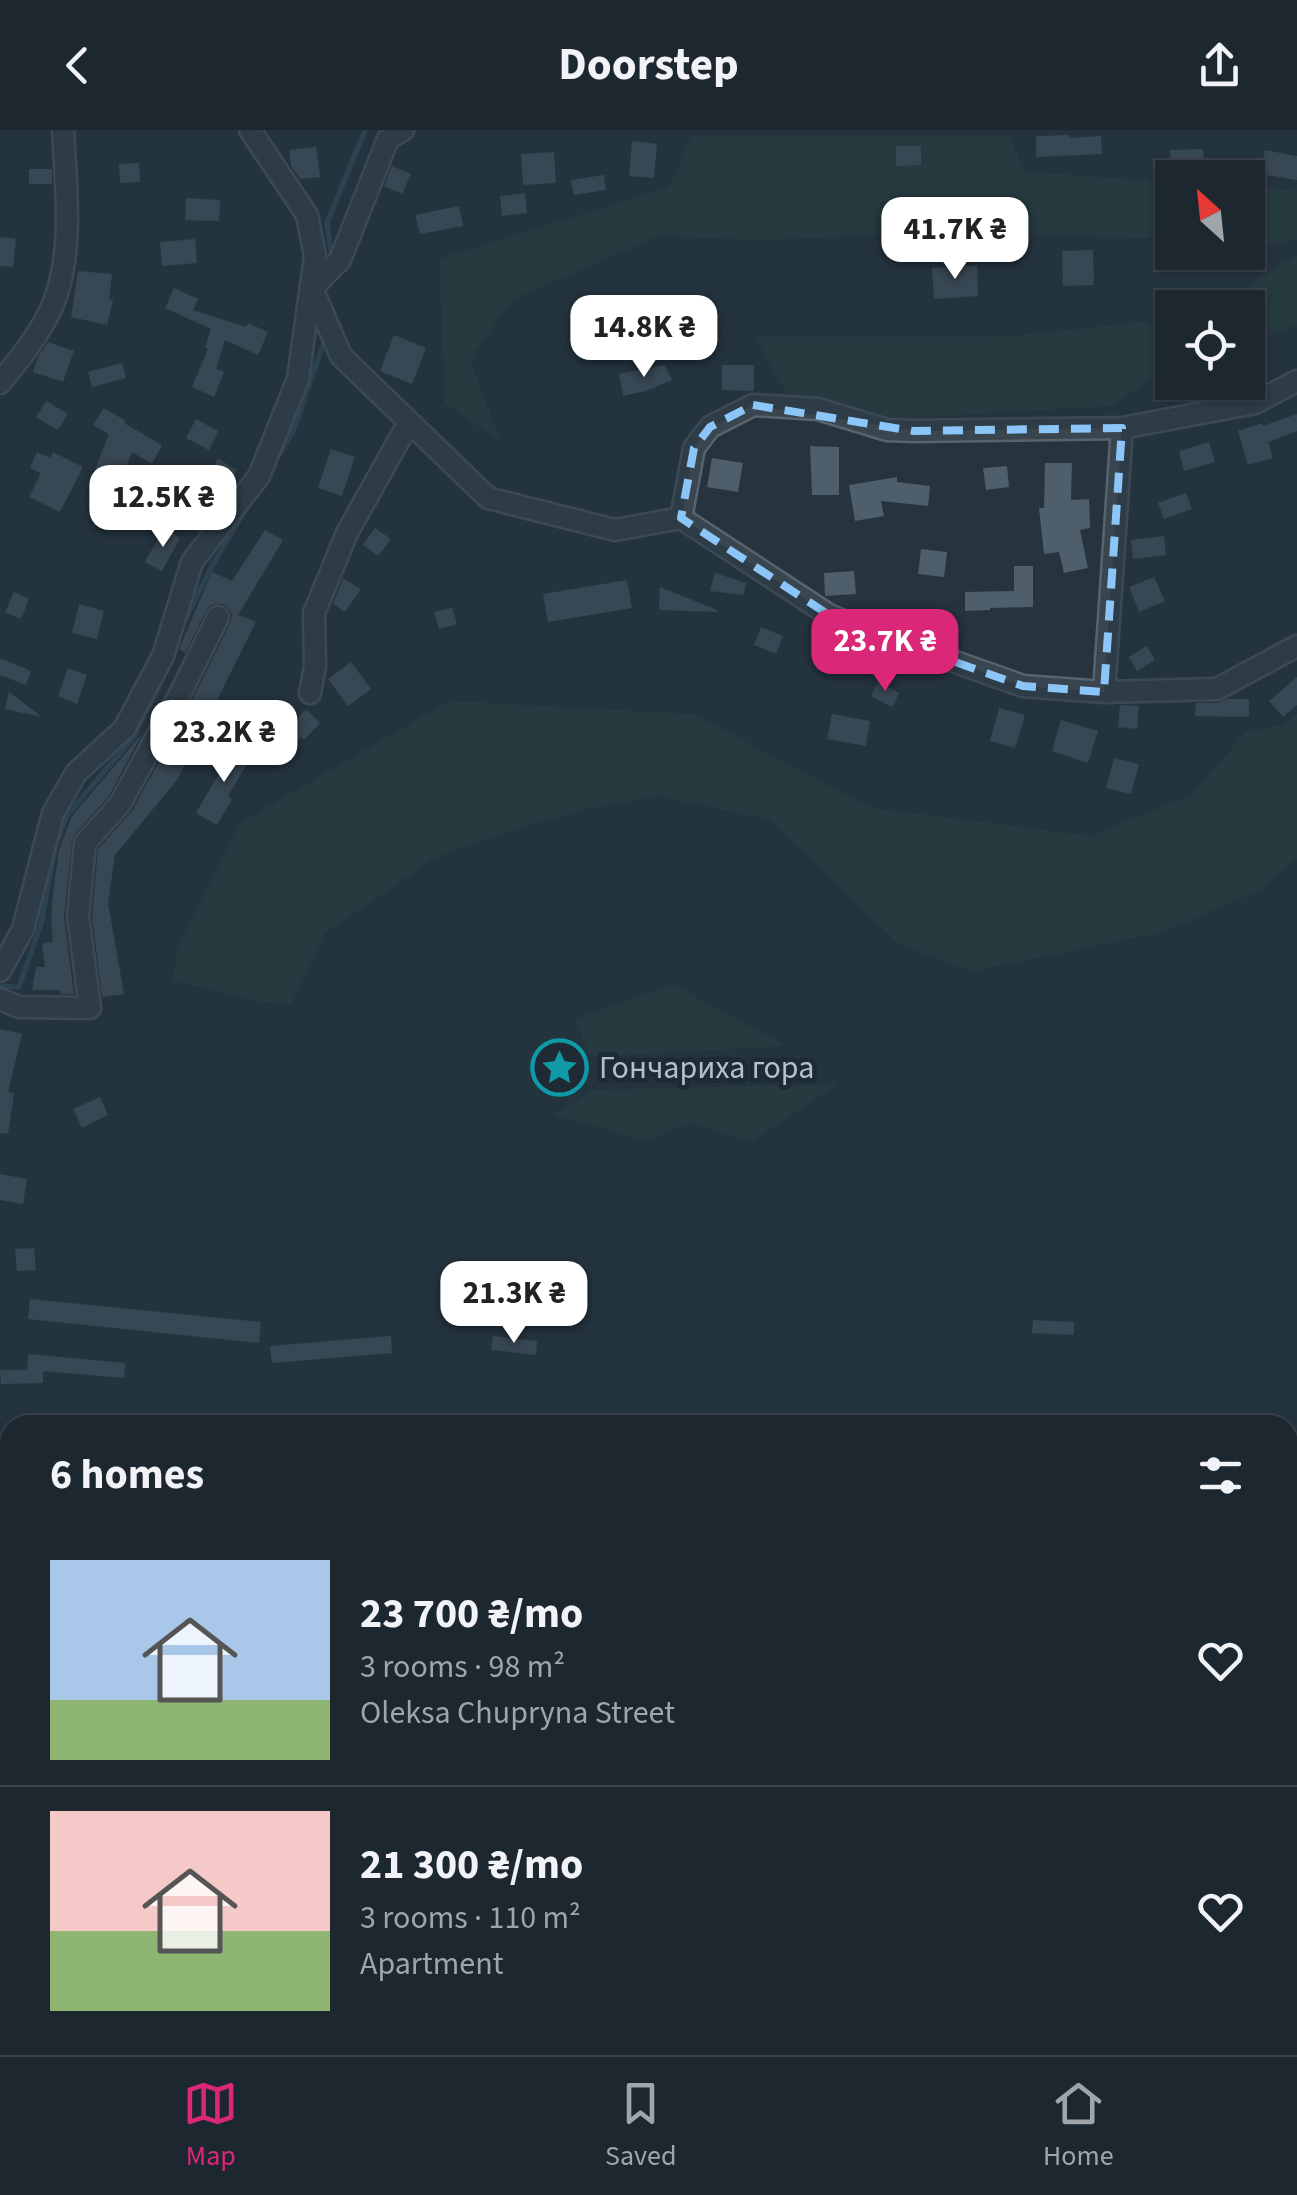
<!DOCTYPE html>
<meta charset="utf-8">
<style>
:root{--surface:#1c272f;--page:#252f37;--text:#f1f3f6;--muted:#a0a5aa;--line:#3a444b;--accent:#db2777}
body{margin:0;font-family:"Source Sans 3",sans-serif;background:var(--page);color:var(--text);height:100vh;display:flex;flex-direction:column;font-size:38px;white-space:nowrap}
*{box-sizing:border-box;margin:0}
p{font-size:32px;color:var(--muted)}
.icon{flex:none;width:55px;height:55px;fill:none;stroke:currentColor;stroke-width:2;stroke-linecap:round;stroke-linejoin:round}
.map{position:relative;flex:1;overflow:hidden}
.details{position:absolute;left:0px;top:1285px;width:1298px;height:640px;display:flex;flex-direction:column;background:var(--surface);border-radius:30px 30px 0 0;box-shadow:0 2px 8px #0004,0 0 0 2px var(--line)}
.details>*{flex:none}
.needle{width:65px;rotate:333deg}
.controls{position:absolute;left:1155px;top:30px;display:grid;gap:20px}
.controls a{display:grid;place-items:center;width:110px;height:110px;border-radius:0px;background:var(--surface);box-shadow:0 2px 8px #0004,0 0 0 2px var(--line);font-size:50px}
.price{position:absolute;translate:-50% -85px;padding:0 22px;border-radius:20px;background:#fff;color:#222;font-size:32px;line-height:65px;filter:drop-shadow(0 2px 5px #0008)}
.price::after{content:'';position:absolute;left:50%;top:60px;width:30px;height:22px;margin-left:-15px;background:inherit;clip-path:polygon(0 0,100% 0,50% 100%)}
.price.current{background:var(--accent);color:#fff}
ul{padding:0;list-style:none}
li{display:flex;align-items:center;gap:30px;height:250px;padding:0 50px}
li+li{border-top:2px solid var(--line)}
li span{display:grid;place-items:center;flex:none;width:280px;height:200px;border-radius:0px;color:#555}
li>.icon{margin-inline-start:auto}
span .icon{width:120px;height:120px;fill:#fffc;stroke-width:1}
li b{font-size:42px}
h2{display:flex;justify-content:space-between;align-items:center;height:120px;padding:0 50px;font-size:42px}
header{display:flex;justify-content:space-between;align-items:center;height:130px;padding:0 50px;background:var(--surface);font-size:45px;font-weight:700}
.menu{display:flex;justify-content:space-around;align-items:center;height:140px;border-top:2px solid var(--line);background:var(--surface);font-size:28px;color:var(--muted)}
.menu a{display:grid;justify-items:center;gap:5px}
.menu .current{color:var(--accent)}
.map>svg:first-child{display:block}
.green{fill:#284241}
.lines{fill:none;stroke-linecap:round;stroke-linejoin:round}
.stream{stroke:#395367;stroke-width:5}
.building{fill:#4e5e6a}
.street-casing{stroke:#57636d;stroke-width:25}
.street{stroke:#39464f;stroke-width:20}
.marked{fill:none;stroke:#8cc6f8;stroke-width:8;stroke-dasharray:20 12;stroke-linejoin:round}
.labels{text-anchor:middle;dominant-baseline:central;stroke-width:10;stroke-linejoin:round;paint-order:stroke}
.poi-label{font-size:32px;fill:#b5c0ca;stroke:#1e2b34;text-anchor:start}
</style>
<header><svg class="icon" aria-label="back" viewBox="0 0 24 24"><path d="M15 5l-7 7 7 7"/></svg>Doorstep<svg class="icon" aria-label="share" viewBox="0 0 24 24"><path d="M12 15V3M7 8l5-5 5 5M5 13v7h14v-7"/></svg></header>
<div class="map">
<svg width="1297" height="1925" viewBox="0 0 1297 1925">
<rect width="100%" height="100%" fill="#25343f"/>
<path class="green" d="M692 6H1009L1025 42 1172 52V113L1154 108 931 103 759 110 658 106 512 170 470 230 501 312 445 273 439 129 669 57Z
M1248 57 1297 61V109L1248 119Z
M1297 125V195L1248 213V178L1212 177Z
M1172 189V240L1157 245 1111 276 888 289 787 265 757 207H1002Z
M449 571 693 584 871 678 1091 706 1191 665 1246 602 1283 595 1297 584V728L1260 760 1163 802 972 841 899 814 770 690 661 666 590 678 509 701 431 729 391 759 325 803 290 874 262 872 174 851 177 822 240 693Z
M673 855 787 916 590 927 575 889Z
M839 954 752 1011 689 993 648 1011 554 985 592 960Z
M1297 1360V1509L1288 1497V1365Z
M1297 1644V1925H232L290 1915H1288V1653Z"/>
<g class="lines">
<path class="stream" d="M332 129 327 93 365 0
M276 330 293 302 325 209
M182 496 212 436 249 374
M0 856 19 857 41 794 55 719 67 685 133 608 162 551"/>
</g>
<path class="building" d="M1069 5V8L1101 6 1102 24 1036 27V6Z
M632 11 657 14 654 48 629 46Z
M896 16H921V35L896 36Z
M316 17 320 47 300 49 291 36 289 20Z
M1203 19 1204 41 1171 42 1170 20Z
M1265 20 1297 26V50L1260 44Z
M554 22 556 53 523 55 521 24Z
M139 33 140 52 120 53 119 34Z
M392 36 411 44 402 64 384 56Z
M29 39H52V54H29Z
M604 45 606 60 574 65 571 50Z
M525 63 527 83 502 86 500 66Z
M186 68 220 70 219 91 185 90Z
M459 76 463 96 420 104 415 85Z
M0 107 16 109 13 137 0 136Z
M195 109 197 133 162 136 160 112Z
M1093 120 1094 155 1063 156 1062 121Z
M977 135 978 166 934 169 932 138Z
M78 141 112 144 109 169 113 170 107 195 71 187Z
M174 158 198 169 193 180 246 197 248 193 268 202 258 225 225 210 216 239 224 242 214 267 192 257 208 219 205 218 211 199 165 178Z
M638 193 669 197 666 221 635 217Z
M394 205 426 218 412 254 380 241Z
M48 212 74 221 63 252 33 242 38 227Z
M122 233 126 248 92 257 88 242Z
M665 235 672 250 646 261 623 266 619 244Z
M722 235H754V261L722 260Z
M46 271 68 284 58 300 36 287Z
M104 278 126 291 124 293 162 315 152 334 132 322 117 360 91 350 109 304 93 295Z
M1297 284V301L1268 312 1273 328 1248 335 1238 301 1262 293 1263 296Z
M196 289 218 301 209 320 186 308Z
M1209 312 1215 332 1184 341 1179 321Z
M810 316 839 317V365H812Z
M331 319 355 327 342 366 318 358Z
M37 322 50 328 53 322 83 337 60 382 29 367 41 343 30 338Z
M712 328 743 333 738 362 707 357Z
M218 329 237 340 198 402 180 390Z
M1045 333H1072L1071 370 1089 369 1090 398 1080 400 1088 438 1064 443 1059 422 1044 424 1039 378H1044Z
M1007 336 1009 357 986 360 983 338Z
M897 347V352L930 356 928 376 881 371 884 386 855 391 849 355Z
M1186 363 1192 379 1164 389 1158 373Z
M164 398 180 408 162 441 145 432Z
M375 398 391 409 378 426 363 415Z
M265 400 283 410 238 485 256 492 177 650 115 725 108 773 124 864 102 867 92 786 98 719 132 681 191 573 230 493 232 485 229 479 223 474 211 475 206 481 185 523 179 519 212 442 232 451Z
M1164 406 1166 425 1133 429 1131 410Z
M921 419 947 422 944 447 918 444Z
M1014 436H1033V477L990 478V480L965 481V462L1014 461Z
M854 441 856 464 825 466 824 443Z
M715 443 746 453 744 465 710 461Z
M1154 447 1165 471 1139 482 1129 457Z
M343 448 361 459 345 482 333 474Z
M627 450 632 478 548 492 543 464Z
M660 457 717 480V482L659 480Z
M14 462 29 469 21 489 5 482Z
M79 474 104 481 97 509 72 503Z
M452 478 457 494 439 499 434 482Z
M934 496 956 499 953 516 932 509Z
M761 497 783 506 776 524 754 515Z
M1147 516 1155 530 1137 541 1129 527Z
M0 528 31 541 26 555 0 545Z
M351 532 371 559 348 576 328 549Z
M68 538 87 545 77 574 58 566Z
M1297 547V575L1283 587 1269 571Z
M878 552 899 563 892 577 871 566Z
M9 562 42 587 5 579Z
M1227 569H1249V587L1195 586 1196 573H1217Z
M1120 575 1139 576 1137 599 1118 597Z
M999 578 1025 585 1015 618 990 611Z
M306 579 320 593 304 610 301 607 279 628 269 619Z
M832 584 870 591 866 616 827 609Z
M1061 590 1098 601 1088 633 1052 621Z
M142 604 109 666 75 704 72 711 64 787 74 864H61L60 860H32L36 837H45L42 814 53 812 51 790 53 762 59 720 72 686Z
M230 614 251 627 228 666 232 669 217 695 196 683 219 643 215 641Z
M1114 628 1139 634 1131 664 1106 658Z
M0 899 22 904 8 962 14 963 8 1004 0 1003Z
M100 967 108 985 82 998 73 979Z
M0 1044 27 1049 23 1074 0 1070Z
M34 1118 36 1140 17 1141 15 1119Z
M30 1169 261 1192 259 1213 28 1189Z
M1033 1190 1074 1192V1205L1032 1203Z
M391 1206 392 1223 272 1233 270 1216Z
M493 1206 537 1211 536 1225 491 1220Z
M28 1224 125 1233 124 1248 43 1241V1253L1 1254 0 1240H27Z"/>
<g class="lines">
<defs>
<path id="street" d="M403 0 388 9 340 130 312 158 341 226 488 368 615 400 681 388 829 485 876 504 1023 556 1104 562 1217 559 1297 516
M0 253C18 231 36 209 49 183 75 132 66 57 63 0
M681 388 694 318 710 297 753 275 818 279 887 300 913 301 1122 298 1255 273 1297 251
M1104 562 1122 298
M310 563 315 537 314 483 347 403 409 292
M0 841 23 799 53 683 76 643 124 599 163 526 192 432 259 346 298 249 315 126 307 85 250 0
M0 869 19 877 90 878 78 786 85 713 120 674 179 566 218 487
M1288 1558 1297 1550
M0 1884 10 1895
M17 1925 18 1915"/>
</defs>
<use href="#street" class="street-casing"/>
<use href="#street" class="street"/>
</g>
<path d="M0 0H1297V1925H0ZM753 275 913 301 1122 298 1104 562 1023 556 876 504 829 485 681 388 694 318 710 297Z" fill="#25343f" fill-opacity=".55" fill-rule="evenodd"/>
<path class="marked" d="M753 275 913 301 1122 298 1104 562 1023 556 876 504 829 485 681 388 694 318 710 297Z"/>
<defs>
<symbol id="sight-ring" viewBox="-11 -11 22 22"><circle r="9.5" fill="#1e2b34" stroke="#0f9aa8" stroke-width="1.5"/><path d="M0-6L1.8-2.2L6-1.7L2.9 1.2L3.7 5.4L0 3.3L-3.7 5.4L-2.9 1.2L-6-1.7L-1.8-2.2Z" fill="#0f9aa8"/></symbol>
</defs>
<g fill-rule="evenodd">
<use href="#sight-ring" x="528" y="906" width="63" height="63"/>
</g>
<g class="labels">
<g class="poi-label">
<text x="599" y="938">Гончариха гора</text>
</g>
</g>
</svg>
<div class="controls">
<a><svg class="needle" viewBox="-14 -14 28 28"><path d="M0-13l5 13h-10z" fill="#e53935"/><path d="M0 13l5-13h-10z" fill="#a0a5aa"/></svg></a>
<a><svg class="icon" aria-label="locate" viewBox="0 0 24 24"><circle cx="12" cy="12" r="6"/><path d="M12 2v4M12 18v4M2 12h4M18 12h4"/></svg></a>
</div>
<b class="price" style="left:955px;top:152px">41.7K ₴</b>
<b class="price" style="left:644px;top:250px">14.8K ₴</b>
<b class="price" style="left:163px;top:420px">12.5K ₴</b>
<b class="price current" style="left:885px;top:564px">23.7K ₴</b>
<b class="price" style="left:224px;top:655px">23.2K ₴</b>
<b class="price" style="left:514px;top:1216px">21.3K ₴</b>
<section class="details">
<h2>6 homes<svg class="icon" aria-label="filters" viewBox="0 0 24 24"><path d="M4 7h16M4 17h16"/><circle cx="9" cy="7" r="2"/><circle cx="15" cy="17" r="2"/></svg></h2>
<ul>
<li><span style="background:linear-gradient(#a9c7e8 70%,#8fb573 0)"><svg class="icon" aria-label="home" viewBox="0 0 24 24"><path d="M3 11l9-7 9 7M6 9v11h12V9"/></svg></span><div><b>23 700 ₴/mo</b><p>3 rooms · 98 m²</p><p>Oleksa Chupryna Street</p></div><svg class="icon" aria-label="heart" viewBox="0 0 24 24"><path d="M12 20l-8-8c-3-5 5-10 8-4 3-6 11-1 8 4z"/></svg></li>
<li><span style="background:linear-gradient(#f6c9c9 60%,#8fb573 0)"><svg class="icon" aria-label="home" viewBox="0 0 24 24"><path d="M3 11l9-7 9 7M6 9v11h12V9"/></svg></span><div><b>21 300 ₴/mo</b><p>3 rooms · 110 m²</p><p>Apartment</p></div><svg class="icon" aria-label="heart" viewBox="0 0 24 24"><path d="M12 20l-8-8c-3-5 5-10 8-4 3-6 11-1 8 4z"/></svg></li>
</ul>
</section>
</div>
<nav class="menu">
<a class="current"><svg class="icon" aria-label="map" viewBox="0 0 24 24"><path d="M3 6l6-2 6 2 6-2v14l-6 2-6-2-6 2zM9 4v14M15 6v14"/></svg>Map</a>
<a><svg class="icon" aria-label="saved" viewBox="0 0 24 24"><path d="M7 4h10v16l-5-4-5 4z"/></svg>Saved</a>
<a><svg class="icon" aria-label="home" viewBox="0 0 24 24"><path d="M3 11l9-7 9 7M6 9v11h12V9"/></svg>Home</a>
</nav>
